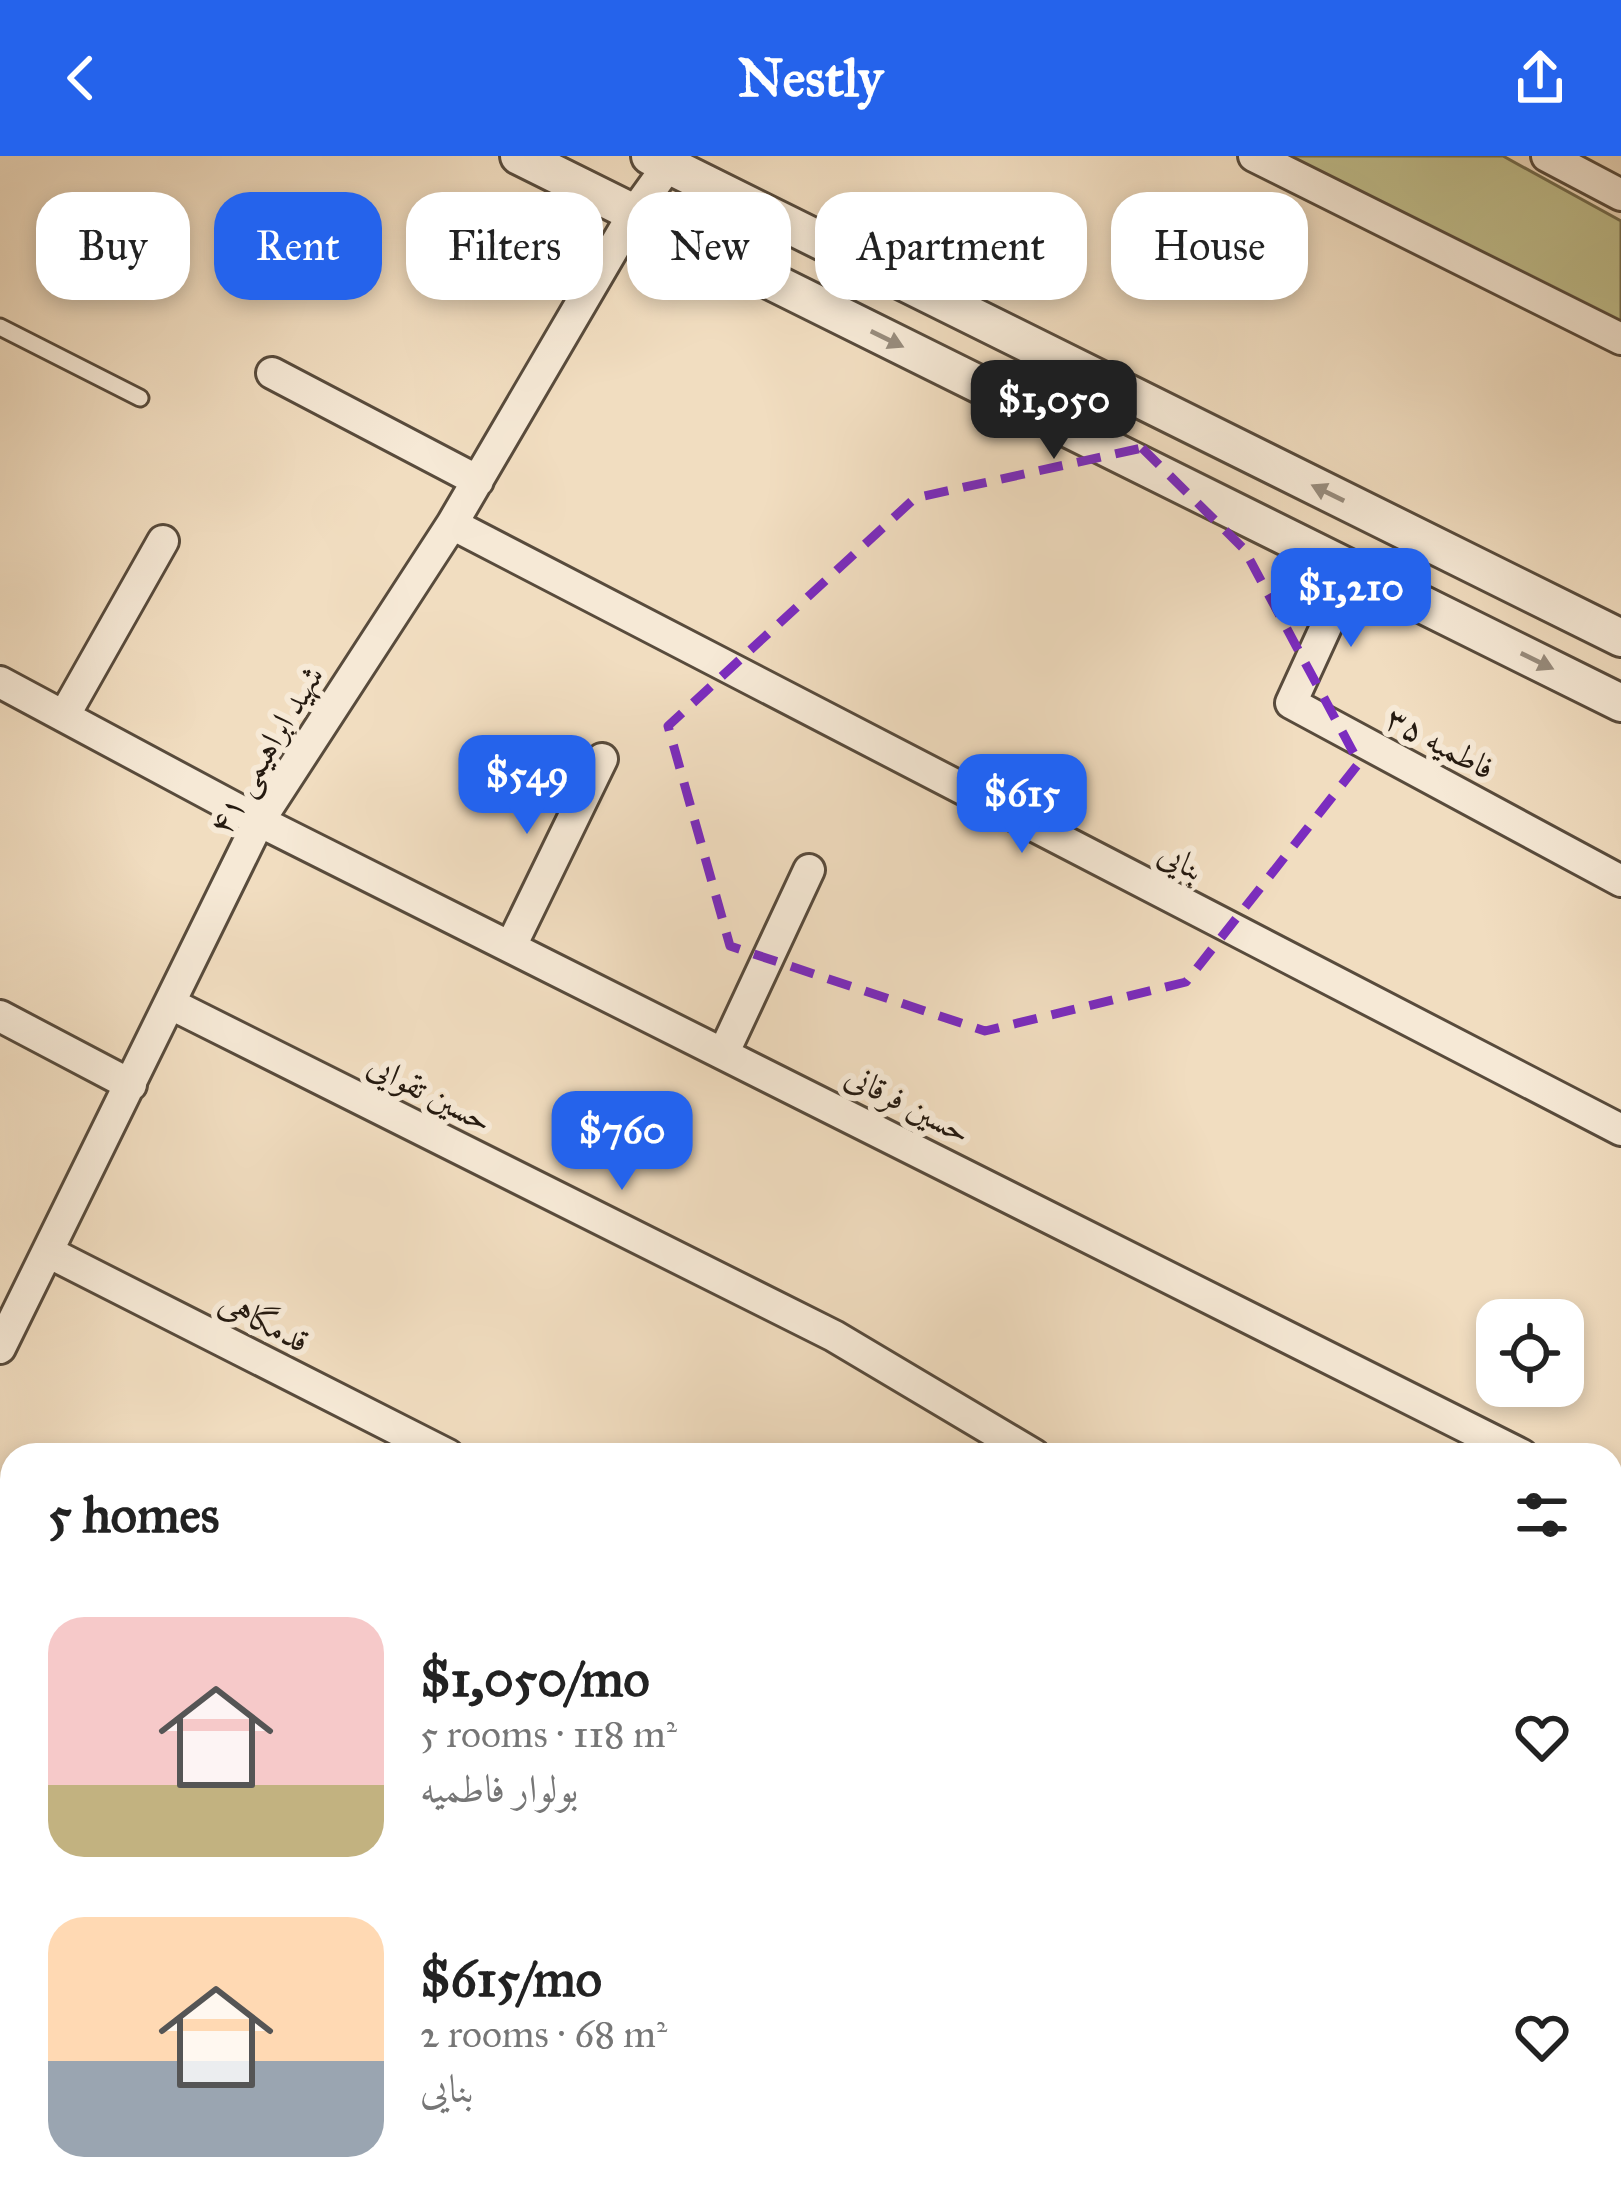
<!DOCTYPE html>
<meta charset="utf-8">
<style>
:root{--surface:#fff;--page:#f6f6f6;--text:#222;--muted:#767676;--accent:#2563eb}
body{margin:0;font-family:"IM FELL Great Primer",Amiri,serif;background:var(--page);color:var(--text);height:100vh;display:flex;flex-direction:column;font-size:45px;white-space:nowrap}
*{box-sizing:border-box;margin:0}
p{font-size:39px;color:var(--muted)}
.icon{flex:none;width:66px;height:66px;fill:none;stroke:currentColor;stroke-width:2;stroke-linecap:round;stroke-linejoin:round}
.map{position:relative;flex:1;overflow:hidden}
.side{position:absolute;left:0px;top:1287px;width:1623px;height:771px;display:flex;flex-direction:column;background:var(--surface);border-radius:36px 36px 0 0;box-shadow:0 6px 18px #0003}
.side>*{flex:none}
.guide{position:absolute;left:36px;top:36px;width:1551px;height:108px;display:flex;gap:24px}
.tools{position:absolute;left:1476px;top:1143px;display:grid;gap:24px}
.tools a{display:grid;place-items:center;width:108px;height:108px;border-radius:24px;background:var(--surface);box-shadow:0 6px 18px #0003;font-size:60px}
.price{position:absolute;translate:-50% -102px;padding:0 27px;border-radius:24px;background:var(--accent);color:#fff;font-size:39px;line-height:78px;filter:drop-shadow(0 3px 6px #0008)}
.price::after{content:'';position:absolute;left:50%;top:72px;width:36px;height:27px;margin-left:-18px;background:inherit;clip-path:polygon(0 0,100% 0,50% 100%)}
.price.active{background:#222;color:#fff}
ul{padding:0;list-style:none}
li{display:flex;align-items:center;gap:36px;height:300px;padding:0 48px}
li span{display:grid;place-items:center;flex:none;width:336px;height:240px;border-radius:36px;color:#555}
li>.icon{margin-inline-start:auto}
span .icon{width:144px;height:144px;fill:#fffc;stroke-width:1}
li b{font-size:51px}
h2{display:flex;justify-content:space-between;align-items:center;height:144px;padding:0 48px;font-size:51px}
.pill{padding:0 42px;border-radius:36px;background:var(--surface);box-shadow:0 6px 18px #0003;font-size:42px;line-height:108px}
.pill.active{background:var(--accent);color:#fff}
header{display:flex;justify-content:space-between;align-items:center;height:156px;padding:0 48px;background:var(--accent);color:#fff;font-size:54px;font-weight:800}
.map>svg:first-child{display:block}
.green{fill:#c1bf8d;stroke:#736c4e;stroke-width:3}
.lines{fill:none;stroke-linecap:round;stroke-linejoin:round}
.service-casing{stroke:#584b3c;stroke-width:21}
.minor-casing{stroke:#584b3c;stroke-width:36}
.tertiary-casing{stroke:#584b3c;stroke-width:42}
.service{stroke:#f6e9d6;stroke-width:15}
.minor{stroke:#f6e9d6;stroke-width:30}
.tertiary{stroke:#f6e9d6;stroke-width:36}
.oneway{fill:#988c7d}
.marked{fill:none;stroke:#7b2cbf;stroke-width:9;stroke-dasharray:24 15;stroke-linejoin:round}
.labels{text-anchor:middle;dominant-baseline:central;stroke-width:12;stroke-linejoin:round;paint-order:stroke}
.street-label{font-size:33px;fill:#251a10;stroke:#f6e9d6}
</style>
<header><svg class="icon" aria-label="back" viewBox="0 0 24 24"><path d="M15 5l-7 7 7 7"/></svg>Nestly<svg class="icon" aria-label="share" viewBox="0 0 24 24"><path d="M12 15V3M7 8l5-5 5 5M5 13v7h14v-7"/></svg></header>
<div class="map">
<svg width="1621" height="2056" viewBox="0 0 1621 2056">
<rect width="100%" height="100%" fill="#f1ddc0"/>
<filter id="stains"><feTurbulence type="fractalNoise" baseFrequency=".00167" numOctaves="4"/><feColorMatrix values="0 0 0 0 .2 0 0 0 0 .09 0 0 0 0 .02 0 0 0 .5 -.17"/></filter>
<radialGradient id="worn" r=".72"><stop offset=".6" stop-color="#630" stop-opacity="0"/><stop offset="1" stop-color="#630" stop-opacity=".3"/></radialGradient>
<path class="green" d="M1279 0H1503L1621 65V172Z"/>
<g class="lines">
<defs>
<path id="service" d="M0 171 140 242"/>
<path id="minor" d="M1254 0 1621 183
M1547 0 1621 39
M272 217 478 325
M452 368 1621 974
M1352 414 1291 547 1621 725
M0 526 259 665 1522 1299
M64 560 163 385
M512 788 602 603
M171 848 834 1180 1034 1299
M0 860 131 929
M724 896 809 714
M48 1096 448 1299
M0 1192 259 665 452 368 634 57 675 0
M1611 1344 1621 1349
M0 1389 12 1395
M1611 1522 1621 1506
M1611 1589 1621 1593
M1611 1850 1621 1853
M642 2046 658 2056
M1099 2046 1114 2056
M682 2056 688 2046
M947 2056 953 2046
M1054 2056 1060 2046
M1470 2056 1472 2046"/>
<path id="tertiary" d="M519 0 1621 547
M650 0 1621 482
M0 1838 12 1854
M158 2046 165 2056"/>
</defs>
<use href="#service" class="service-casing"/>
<use href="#minor" class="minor-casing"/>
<use href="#tertiary" class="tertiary-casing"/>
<use href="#service" class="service"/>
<use href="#minor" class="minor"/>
<use href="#tertiary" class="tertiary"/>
</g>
<defs><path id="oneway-solid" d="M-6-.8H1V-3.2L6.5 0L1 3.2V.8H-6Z" transform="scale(3)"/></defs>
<g class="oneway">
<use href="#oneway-solid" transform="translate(887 183) rotate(26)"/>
<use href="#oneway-solid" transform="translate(1328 337) rotate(-154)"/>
<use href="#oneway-solid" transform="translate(1537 505) rotate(26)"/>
</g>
<path class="marked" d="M1142 292 1244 393 1359 607 1186 826 985 875 730 790 668 570 915 342Z"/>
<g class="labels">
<g class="street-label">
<text transform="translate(1440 587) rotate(28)">فاطمیه ۳۵</text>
<text transform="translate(266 594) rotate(-59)">شهید ابراهیمی ۴۱</text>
<text transform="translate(1181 705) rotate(27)">بنایی</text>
<text transform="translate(430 937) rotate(27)">حسین تقوایی</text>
<text transform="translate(908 948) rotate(27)">حسین فرقانی</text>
<text transform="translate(264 1166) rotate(27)">قدمگاهی</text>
</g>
</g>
<rect width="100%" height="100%" filter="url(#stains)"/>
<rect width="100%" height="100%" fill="url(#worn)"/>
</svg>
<div class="tools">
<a><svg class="icon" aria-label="locate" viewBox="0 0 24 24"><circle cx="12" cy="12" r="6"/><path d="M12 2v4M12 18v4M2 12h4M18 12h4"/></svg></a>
</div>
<b class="price active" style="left:1054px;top:306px">$1,050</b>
<b class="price" style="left:1351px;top:494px">$1,210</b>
<b class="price" style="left:527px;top:681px">$549</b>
<b class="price" style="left:1022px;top:700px">$615</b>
<b class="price" style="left:622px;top:1037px">$760</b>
<div class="guide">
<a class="pill">Buy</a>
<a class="pill active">Rent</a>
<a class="pill">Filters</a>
<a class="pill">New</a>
<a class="pill">Apartment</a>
<a class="pill">House</a>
</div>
<section class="side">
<h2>5 homes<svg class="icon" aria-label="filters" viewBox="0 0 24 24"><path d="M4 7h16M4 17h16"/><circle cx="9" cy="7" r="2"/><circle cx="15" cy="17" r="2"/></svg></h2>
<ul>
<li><span style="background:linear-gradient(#f6c9c9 70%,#c2b280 0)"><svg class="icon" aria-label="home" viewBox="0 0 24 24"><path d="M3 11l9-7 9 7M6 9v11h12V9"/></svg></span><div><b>$1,050/mo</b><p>5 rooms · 118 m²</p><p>بولوار فاطمیه</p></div><svg class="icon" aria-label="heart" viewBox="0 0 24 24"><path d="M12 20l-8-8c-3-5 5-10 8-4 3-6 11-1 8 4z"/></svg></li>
<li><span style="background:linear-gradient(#ffd9b3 60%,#9aa5b1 0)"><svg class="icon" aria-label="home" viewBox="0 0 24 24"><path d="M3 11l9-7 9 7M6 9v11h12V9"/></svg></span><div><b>$615/mo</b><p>2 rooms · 68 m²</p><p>بنایی</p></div><svg class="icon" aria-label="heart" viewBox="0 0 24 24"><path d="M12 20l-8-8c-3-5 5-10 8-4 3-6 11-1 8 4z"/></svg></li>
</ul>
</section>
</div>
